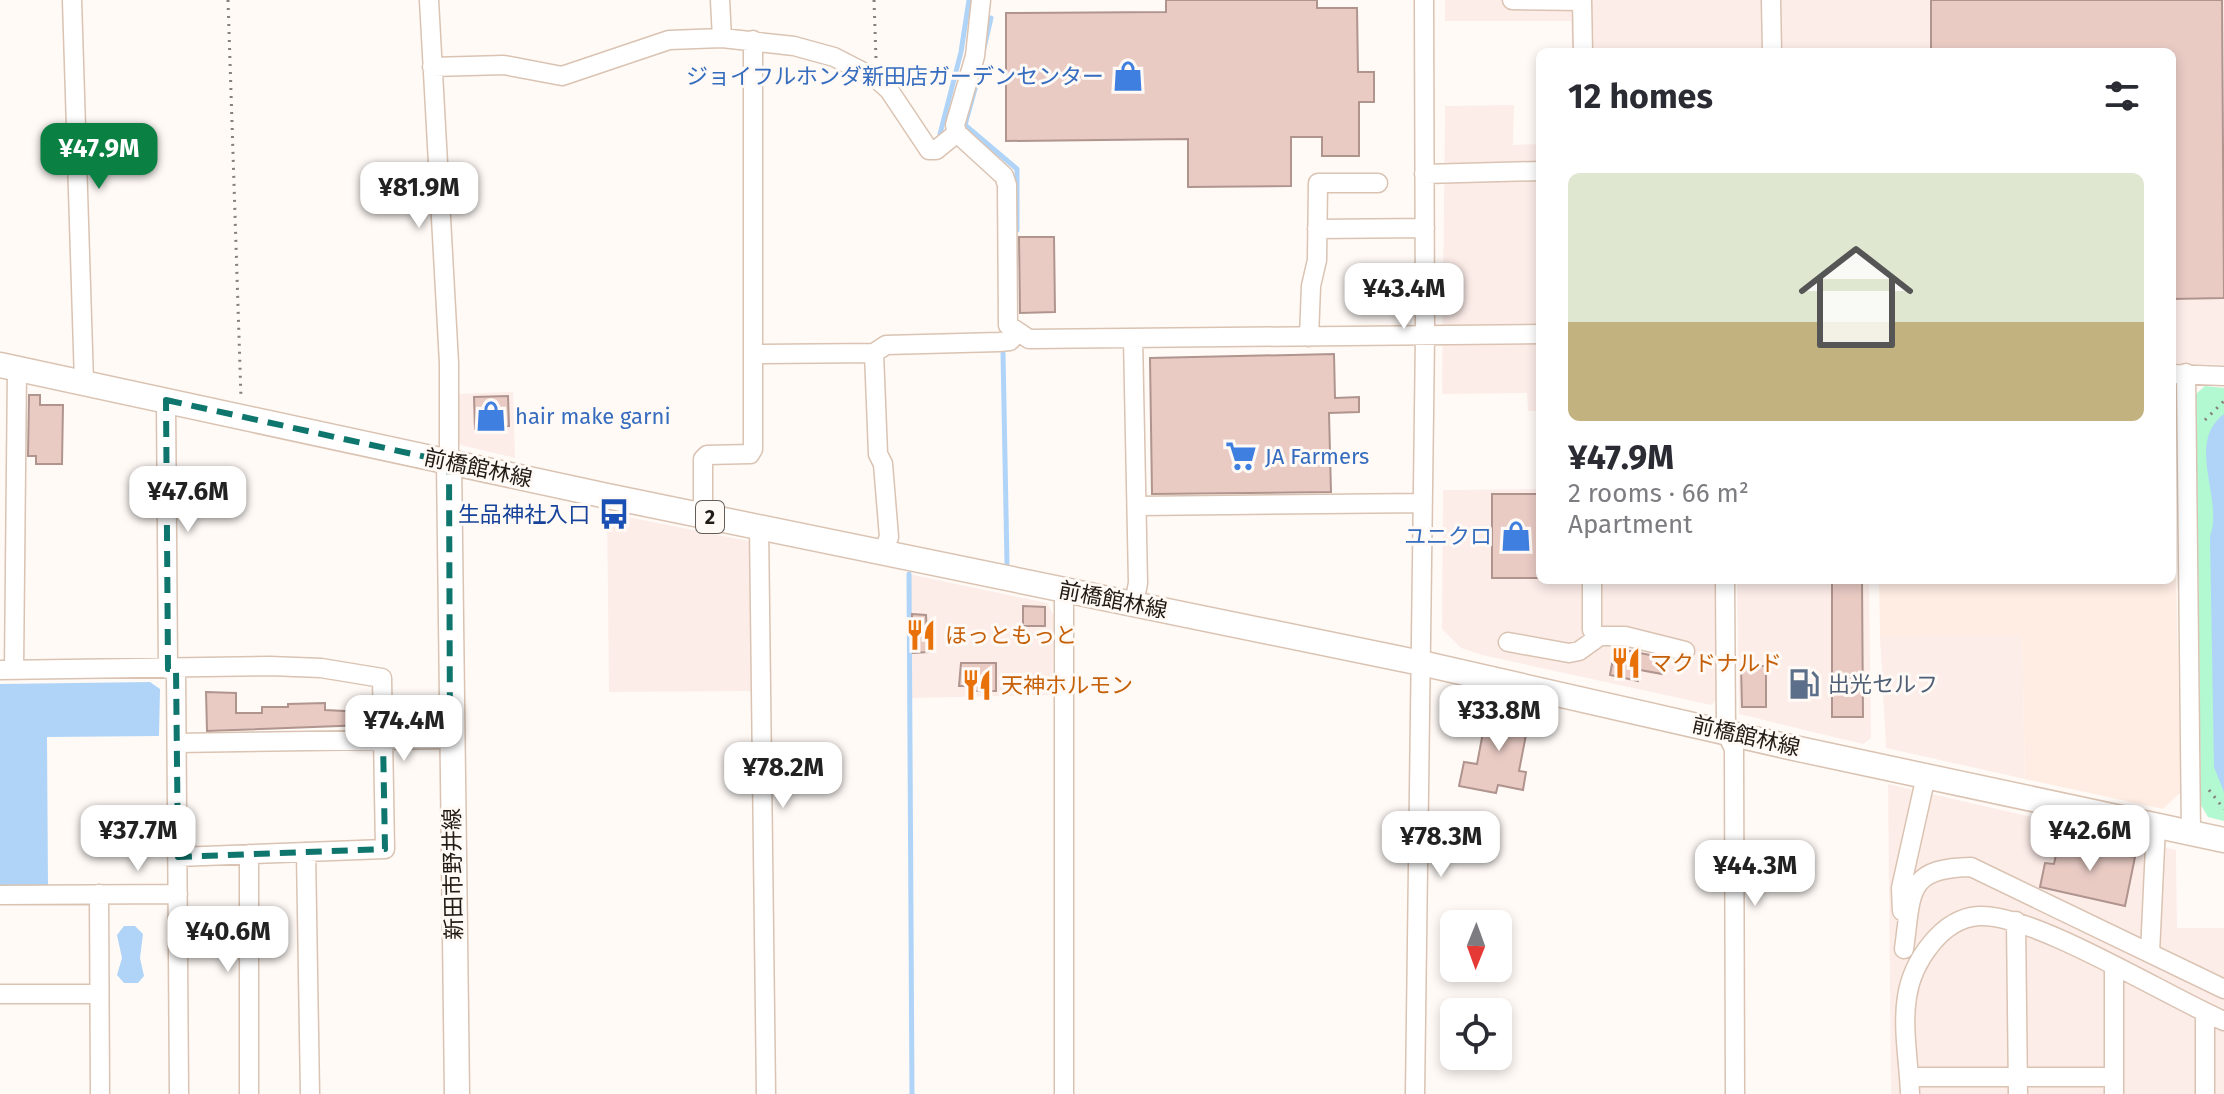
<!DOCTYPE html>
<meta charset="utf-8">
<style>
:root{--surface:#fff;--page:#f7f7f7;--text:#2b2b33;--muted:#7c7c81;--accent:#0b8043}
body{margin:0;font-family:"Fira Sans","Noto Sans JP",sans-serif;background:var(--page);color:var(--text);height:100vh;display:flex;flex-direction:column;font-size:30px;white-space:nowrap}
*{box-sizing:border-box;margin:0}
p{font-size:26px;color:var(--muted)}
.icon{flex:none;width:44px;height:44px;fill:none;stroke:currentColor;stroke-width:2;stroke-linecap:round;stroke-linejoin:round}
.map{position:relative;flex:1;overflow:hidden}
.drawer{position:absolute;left:1536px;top:48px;width:640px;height:536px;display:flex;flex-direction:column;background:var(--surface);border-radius:12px;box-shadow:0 4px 12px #0003}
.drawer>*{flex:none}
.needle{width:52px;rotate:181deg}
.fabs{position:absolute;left:1440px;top:910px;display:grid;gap:16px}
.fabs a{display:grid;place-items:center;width:72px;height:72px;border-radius:12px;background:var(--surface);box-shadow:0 4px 12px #0003;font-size:40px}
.price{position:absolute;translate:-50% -68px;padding:0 18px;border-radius:16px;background:#fff;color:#222;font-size:26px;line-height:52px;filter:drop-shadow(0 2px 4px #0008)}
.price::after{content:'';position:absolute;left:50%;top:48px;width:24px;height:18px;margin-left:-12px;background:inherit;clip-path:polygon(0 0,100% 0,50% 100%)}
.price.active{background:var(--accent);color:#fff}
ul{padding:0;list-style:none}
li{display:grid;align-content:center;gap:16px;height:424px;padding:0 32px}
li span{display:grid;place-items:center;height:248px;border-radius:12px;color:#555}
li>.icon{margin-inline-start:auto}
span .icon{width:144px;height:144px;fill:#fffc;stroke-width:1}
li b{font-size:34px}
h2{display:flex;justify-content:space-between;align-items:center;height:96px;padding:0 32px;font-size:34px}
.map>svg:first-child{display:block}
.commercial{fill:#fdede9}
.industrial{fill:#ffede3}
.green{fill:#b2f8d1}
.water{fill:#afd4f8}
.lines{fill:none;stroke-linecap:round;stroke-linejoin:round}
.stream{stroke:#afd4f8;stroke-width:5}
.building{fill:#e9cbc4;stroke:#b0948e;stroke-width:2}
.minor-casing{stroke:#dac3b2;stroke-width:21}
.major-casing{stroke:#dac3b2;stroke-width:27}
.path{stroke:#867f7a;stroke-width:3;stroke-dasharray:2 6;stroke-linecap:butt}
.minor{stroke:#fff;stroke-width:18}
.major{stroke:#fff;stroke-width:24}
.marked{fill:none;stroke:#0f766e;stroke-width:6;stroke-dasharray:16 10;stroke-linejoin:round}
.labels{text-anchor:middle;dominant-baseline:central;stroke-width:6;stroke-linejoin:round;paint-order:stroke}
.shield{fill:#fffaf6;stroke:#645d58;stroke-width:2}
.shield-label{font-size:20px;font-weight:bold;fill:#221a14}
.shop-label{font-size:22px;fill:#366cbe;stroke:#fffaf6;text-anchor:end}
.street-label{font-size:22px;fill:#221a14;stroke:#fffaf6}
.transit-label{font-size:22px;fill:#164399;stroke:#fffaf6;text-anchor:end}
.food-label{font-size:22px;fill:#c56008;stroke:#fffaf6;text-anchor:start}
.service-label{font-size:22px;fill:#4e5e75;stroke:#fffaf6;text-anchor:start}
</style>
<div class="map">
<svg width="2224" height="1094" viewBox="0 0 2224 1094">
<rect width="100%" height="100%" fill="#fffaf6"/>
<path class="commercial" d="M1445 0H2224V365L2172 363V52H1572L1571 21H1445Z
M1514 105 1513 145 1540 144V411H1528L1527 393 1442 394 1445 106Z
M513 392 515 458 461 445 457 440V394Z
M1540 489V580H1716L1717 700 1711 705 1482 655 1461 648 1442 629 1443 490Z
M607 513 754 542 755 691 609 692Z
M909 574 1047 603 1054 616 1052 695 910 698Z
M1737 580H1869L1871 738 1863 744 1739 714Z
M2022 634 2025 779 1886 748 1880 636Z
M1888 784 2176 850 2177 928H2224V1094H1891Z"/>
<path class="industrial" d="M2172 402 2181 792 2163 809 2025 779 2022 635 1880 636 1879 580H2172Z"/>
<path class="green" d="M2205 386 2224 388V821L2208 817 2201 805 2196 394Z"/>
<path class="water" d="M2224 414V792L2214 767 2210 536C2224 499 2185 443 2224 414Z
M150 682 160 689 159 736 47 737 48 887 0 888V684Z
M124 926H135L143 934 140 958 144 976 138 983H124L117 975 122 958 117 935Z"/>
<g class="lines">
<path class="stream" d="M984 48 991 18
M976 85 965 125 1017 169V230
M940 134 961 52 969 0
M1003 353 1007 564
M909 574 912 1094"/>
</g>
<path class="building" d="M1166 0H1317V8H1357L1358 72H1374V102H1359V156H1322V137H1291V186L1188 187V139L1006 141V13L1166 12Z
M1931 0H2222L2224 298 2172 299V52H1931Z
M1019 237H1054L1055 312 1020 313Z
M1334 354 1335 398 1359 397V412L1329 413 1331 492 1152 494 1150 358Z
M29 395H40V405H63L62 464H36V456H28Z
M508 396 509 426 475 429 474 397Z
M1492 494H1540V578H1492Z
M1832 580H1862L1863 717H1832Z
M1023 606 1045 607V626H1023Z
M912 614 926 615 928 652 913 653Z
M1615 648 1665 658 1662 674 1640 670 1638 681 1610 675Z
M961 663H996V691H970V686H959Z
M1741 666H1766V707H1742Z
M206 692 236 693V713H262V707H288V704L325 703V710L364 712 365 725 207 731Z
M397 702H425L426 723 397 725Z
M1488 706 1530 714 1519 771 1526 772 1523 790 1498 785 1496 793 1459 786 1464 762 1477 764Z
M2059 841 2135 857 2125 906 2040 887 2045 863 2054 864Z"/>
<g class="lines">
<defs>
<path id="minor" d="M72 0 84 382
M429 0 449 363V462
M720 0 722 38
M981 0 975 56 955 125 957 133 1004 176 1007 185 1008 325 1029 339 1540 334
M1512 0 1582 1
M1582 0 1583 52
M1771 0 1772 52
M432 67 504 65 562 76 669 40 722 38 794 46 834 57 877 79 889 90 929 150H936L957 133
M1424 174 1540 171
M1317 229 1425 228
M1309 337 1311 286 1317 260 1318 183H1378
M1133 338 1138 583 1134 604
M874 353 878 454 883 464 889 537 883 552
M754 354 874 353 886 345 999 342 1010 341 1016 334
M2186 373 2191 833
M2172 374 2224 376
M166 400 168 669
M1137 506 1423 503
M698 514 703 502V459L707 455 750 454 753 449V40
M759 527 766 1094
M1592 580V630
M1725 580 1726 732 1734 749 1735 1094
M1508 642 1569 653 1579 651 1600 636H1625L1685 651
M176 669 179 1094
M0 670 270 666 321 668 382 678 385 849 178 857
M14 670 17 368
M177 743 450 739
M306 852 310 1094
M99 894 100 1094
M0 895 178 894
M1902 911 1901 888 1926 776
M2016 921 2018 1094
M1904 949C1912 893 1905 868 1971 867L2224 989
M2150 953 2156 825
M0 994H99
M1909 1077H2114
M249 1094V854
M1064 1094V590
M1415 1094 1425 336 1424 0
M1910 1094C1909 1063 1902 1027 1907 997 1912 963 1941 918 1979 916 2033 913 2168 997 2224 1021
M2114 1094V967
M2205 1094V1013"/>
<path id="major" d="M0 365 607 496 1421 663 1794 748 2224 840
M449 462 457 1094"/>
</defs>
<use href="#minor" class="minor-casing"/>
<use href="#major" class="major-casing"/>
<path class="path" d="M228 0 241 398
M874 0 876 59
M2205 420 2224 401
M2209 790 2224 809"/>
<use href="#minor" class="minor"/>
<use href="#major" class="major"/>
</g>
<path class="marked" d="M166 400 449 462 450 739 383 740 385 849 178 857 176 669H168Z"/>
<defs>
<symbol id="shop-bare" viewBox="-9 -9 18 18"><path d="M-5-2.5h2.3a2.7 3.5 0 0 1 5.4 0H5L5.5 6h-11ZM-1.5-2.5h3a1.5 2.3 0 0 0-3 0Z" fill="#3f7fe0" stroke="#fffaf6" stroke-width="2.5" paint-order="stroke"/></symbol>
<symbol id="supermarket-bare" viewBox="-9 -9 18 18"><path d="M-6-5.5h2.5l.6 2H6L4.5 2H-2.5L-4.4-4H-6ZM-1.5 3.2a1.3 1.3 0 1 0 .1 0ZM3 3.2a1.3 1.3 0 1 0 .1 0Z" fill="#3f7fe0" stroke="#fffaf6" stroke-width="2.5" paint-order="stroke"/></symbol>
<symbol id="bus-bare" viewBox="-9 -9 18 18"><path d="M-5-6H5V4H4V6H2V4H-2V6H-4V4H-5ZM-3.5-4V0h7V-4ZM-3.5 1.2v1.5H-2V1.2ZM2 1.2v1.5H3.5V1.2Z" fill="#1a4fb4" stroke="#fffaf6" stroke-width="2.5" paint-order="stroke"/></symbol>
<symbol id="restaurant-bare" viewBox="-9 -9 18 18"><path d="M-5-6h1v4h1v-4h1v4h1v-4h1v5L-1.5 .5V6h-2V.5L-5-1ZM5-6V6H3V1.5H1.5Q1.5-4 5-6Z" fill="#e8710a" stroke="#fffaf6" stroke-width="2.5" paint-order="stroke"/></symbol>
<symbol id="fuel-bare" viewBox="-9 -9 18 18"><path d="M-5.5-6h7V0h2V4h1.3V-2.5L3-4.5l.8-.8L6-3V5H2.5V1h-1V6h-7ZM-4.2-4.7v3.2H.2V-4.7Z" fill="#5c6f8a" stroke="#fffaf6" stroke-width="2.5" paint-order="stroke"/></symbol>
</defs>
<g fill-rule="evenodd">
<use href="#shop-bare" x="1106" y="54" width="44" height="44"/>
<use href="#shop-bare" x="469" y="394" width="44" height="44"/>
<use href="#supermarket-bare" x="1219" y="434" width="44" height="44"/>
<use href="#bus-bare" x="592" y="492" width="44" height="44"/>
<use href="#shop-bare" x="1494" y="514" width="44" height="44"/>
<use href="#restaurant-bare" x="899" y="613" width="44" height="44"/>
<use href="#restaurant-bare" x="1604" y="641" width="44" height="44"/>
<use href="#fuel-bare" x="1782" y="662" width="44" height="44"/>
<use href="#restaurant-bare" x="955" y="663" width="44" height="44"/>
</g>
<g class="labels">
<rect class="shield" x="696" y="501" width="28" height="32" rx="6"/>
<g class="shield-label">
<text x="710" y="517">2</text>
</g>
<g class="shop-label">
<text x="1104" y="76">ジョイフルホンダ新田店ガーデンセンター</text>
<text x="515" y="416" text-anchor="start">hair make garni</text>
<text x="1265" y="456" text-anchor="start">JA Farmers</text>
<text x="1492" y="536">ユニクロ</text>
</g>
<g class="street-label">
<text transform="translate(478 468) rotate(12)">前橋館林線</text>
<text transform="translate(1113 600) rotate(11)">前橋館林線</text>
<text transform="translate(1746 736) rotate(13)">前橋館林線</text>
<text transform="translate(453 874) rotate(-91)">新田市野井線</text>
</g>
<g class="transit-label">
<text x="590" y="514">生品神社入口</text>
</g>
<g class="food-label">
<text x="945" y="635">ほっともっと</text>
<text x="1650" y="663">マクドナルド</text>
<text x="1001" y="685">天神ホルモン</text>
</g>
<g class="service-label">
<text x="1828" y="684">出光セルフ</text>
</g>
</g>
</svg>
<div class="fabs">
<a><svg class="needle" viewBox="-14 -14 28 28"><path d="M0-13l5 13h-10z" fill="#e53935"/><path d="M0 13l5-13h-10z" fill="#7c7c81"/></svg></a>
<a><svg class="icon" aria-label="locate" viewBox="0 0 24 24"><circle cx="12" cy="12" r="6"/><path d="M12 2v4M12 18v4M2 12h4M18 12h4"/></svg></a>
</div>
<b class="price active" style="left:99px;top:191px">¥47.9M</b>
<b class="price" style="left:419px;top:230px">¥81.9M</b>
<b class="price" style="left:1404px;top:331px">¥43.4M</b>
<b class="price" style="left:188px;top:534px">¥47.6M</b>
<b class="price" style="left:1499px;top:753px">¥33.8M</b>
<b class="price" style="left:404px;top:763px">¥74.4M</b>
<b class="price" style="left:783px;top:810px">¥78.2M</b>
<b class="price" style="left:138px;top:873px">¥37.7M</b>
<b class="price" style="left:2090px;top:873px">¥42.6M</b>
<b class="price" style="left:1441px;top:879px">¥78.3M</b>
<b class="price" style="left:1755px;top:908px">¥44.3M</b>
<b class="price" style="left:228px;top:974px">¥40.6M</b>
<section class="drawer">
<h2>12 homes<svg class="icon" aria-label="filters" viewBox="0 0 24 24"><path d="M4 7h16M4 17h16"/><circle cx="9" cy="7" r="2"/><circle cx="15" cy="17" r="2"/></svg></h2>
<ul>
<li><span style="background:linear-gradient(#dfe7d0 60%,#c2b280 0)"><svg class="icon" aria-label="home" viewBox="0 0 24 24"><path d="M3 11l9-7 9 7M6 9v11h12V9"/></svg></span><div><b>¥47.9M</b><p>2 rooms · 66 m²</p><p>Apartment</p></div></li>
</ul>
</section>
</div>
